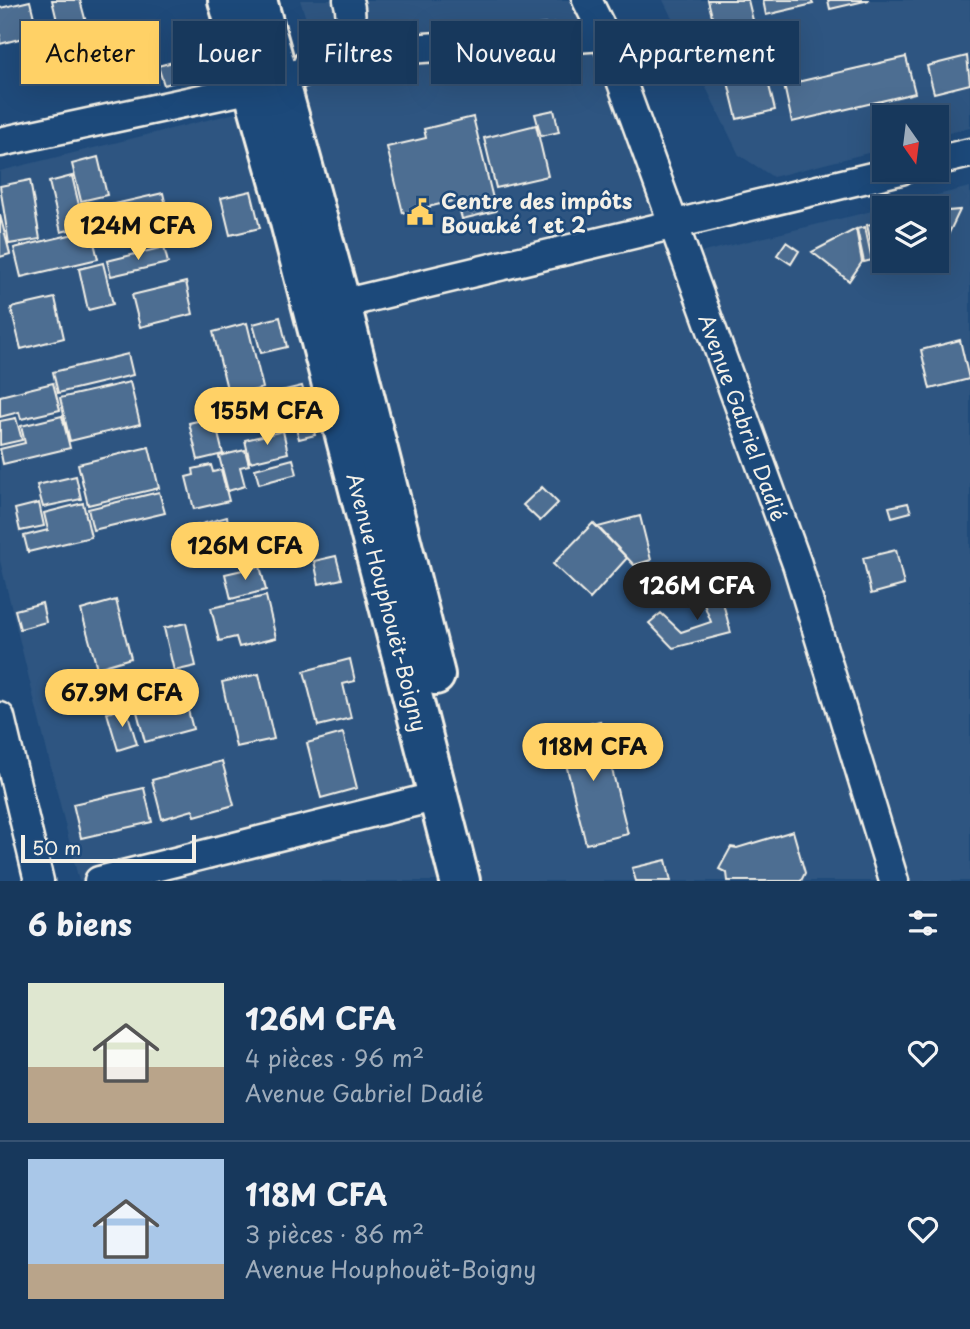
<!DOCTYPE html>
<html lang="fr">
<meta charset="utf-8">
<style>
:root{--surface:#17385c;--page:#203f62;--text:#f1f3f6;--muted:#9eacbb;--line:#365272;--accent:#ffd166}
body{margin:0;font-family:"Playpen Sans",sans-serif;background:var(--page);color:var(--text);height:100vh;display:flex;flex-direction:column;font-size:26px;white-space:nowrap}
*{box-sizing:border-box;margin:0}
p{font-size:23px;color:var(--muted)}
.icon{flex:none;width:38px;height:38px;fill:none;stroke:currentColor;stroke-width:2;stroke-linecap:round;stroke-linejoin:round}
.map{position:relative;height:881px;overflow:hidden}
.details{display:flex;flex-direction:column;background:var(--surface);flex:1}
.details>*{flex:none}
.banner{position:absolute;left:21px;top:21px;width:929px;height:63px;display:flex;gap:14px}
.needle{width:46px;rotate:166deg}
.controls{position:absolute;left:872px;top:105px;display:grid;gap:14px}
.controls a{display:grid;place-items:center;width:77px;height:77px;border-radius:0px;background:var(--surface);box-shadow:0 7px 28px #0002,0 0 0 2px var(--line);font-size:35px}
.scale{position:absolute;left:21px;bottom:18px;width:175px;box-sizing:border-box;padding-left:7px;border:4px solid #f4f1e8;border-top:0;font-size:19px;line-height:24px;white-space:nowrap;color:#f4f1e8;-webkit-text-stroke:5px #1f4a7a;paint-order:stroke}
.price{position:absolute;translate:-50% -60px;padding:0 16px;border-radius:24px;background:var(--accent);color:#111;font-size:23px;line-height:46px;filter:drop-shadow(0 2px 4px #0008)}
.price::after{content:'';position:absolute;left:50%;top:42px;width:21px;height:16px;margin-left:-10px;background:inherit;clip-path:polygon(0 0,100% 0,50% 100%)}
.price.on{background:#222;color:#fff}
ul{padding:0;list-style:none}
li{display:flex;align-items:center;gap:21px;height:175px;padding:0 28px}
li+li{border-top:2px solid var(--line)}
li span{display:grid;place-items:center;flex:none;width:196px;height:140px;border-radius:0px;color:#555}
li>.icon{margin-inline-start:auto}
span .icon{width:84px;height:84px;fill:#fffc;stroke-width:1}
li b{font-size:30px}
h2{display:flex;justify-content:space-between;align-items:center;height:84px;padding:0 28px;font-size:30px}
.tag{padding:0 24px;border-radius:0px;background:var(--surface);box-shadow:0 7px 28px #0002,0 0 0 2px var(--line);font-size:24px;line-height:63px}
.tag.on{background:var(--accent);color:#111}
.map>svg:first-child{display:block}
.built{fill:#2d5581;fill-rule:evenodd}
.building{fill:#4d6e92;stroke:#f4f1e8;stroke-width:2}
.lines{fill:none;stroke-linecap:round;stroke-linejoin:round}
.minor-casing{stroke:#f4f1e8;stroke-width:33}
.highway-casing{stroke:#f4f1e8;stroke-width:44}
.minor{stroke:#1f4a7a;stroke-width:28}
.highway{stroke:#1f4a7a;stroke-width:38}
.labels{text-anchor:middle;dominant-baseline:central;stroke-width:5;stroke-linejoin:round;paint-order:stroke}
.poi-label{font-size:21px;font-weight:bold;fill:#f4f1e8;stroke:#1f4a7a;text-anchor:start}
.street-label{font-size:21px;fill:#f4f1e8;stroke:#1f4a7a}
</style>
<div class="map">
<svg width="970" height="881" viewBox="0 0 970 881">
<rect width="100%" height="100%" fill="#1f4a7a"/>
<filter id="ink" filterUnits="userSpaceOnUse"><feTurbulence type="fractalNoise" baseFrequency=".0143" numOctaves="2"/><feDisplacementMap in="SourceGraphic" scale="14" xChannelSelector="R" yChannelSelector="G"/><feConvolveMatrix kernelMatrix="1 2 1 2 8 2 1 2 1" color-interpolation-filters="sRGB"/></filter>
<g filter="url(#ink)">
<path class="built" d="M300 0H575L611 68 675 259 970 187V881H79L0 561V171L268 105 322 69ZM884 208H936V261H884Z
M663 0H970V128L936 136V117H884V149L773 177 739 155Z"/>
<path class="building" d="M52 0H80L87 26 60 33Z
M708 0H748L775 110 737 119Z
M763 0H811L813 4 766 15Z
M828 0H869L830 9Z
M30 1 38 34 0 44V8Z
M212 38 216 51 187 59 184 46Z
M967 56 970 84 934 93 927 66Z
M906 57 915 93 792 122 784 85Z
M184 59 189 78 164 85 158 66Z
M554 110 559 132 541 136 535 114Z
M473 117 496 211 462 219 457 200 403 213 387 147 426 138 424 129Z
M536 125 548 176 496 188 484 138Z
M98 157 107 195 81 201 72 164Z
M72 176 84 226 61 232 49 182Z
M30 180 40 239 9 244 0 186Z
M251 191 260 228 230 235 221 198Z
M163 193 171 227 114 241 106 206Z
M960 210 937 258H936V212Z
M0 215 10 254 0 257Z
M884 221V258L875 260 867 225Z
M865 227 872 260 864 262 857 229Z
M856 229 862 262 849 281 812 252Z
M91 230 98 259 21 277 14 248Z
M786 242 799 251 791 264 777 255Z
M164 247 168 263 111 276 107 261Z
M103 263 113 304 88 310 79 269Z
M186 282 193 314 140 327 132 295Z
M55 298 64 338 21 349 11 308Z
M280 317 287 347 261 353 253 324Z
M247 323 263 388 229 397 213 332Z
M960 340 969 379 930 389 921 350Z
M128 354 133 375 58 393 53 372Z
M130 382 140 424 70 441 60 398Z
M53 383 60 410 21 419 19 412 0 417V396Z
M302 386 307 403 285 409 281 391Z
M62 416 70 448 3 464 0 449 25 443 21 426Z
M311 416 315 435 299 439 294 420Z
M214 417 223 454 198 460 189 423Z
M16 418 22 440 0 445V421Z
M283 431 288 453 250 462 245 440Z
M149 447 159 488 88 505 78 464Z
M245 450 249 465 240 467 245 486 228 491 219 456Z
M293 459 297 474 259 484 255 469Z
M211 465 213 472 221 470 229 501 194 509 186 477 194 475 193 469Z
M76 476 81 499 43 507 37 485Z
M542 487 558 503 540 521 523 505Z
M159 492 165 513 93 530 88 509Z
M39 503 44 526 20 531 15 509Z
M83 503 91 537 28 552 24 536 48 530 44 513Z
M908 503 911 512 892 517 889 507Z
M640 516 651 560 634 565 598 527Z
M227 517 236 552 189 565 180 530Z
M593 523 627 558 590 599 553 564Z
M896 550 904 585 871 594 863 558Z
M336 556 342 579 319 584 314 561Z
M260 566 266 590 231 599 225 574Z
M718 584 731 633 673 648 649 623 661 613 681 632 711 622 698 589Z
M266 596 276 638 239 647 236 637 219 641 211 608Z
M116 600 131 658 97 668 81 610Z
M42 603 46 622 20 629 15 610Z
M186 623 196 666 174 671 164 628Z
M350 659 355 681 343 684 351 718 318 726 304 671Z
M259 674 274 739 236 747 222 682Z
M184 695 193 729 145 742 136 708Z
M126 708 137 744 118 750 107 713Z
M600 721 628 834 586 844 558 732Z
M343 733 357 788 321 798 307 743Z
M222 761 234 805 195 816 193 810 162 819 152 780Z
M144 788 152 822 81 838 73 804Z
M793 831 805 873 801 881H728L727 873 719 869 731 847 737 848Z
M666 860 671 881H636L632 868Z"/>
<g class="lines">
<defs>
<g id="minor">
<path id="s1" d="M587 0 605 36 797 564 894 881"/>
<path d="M308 64C332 44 359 35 348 0"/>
<path d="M281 79 363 52 605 36"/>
<path d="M0 142 253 88"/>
<path d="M936 161 970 153"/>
<path d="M341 304 901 170"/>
<path d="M0 717 39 881"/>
<path d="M99 881 438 796"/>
</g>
<g id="highway">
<path id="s2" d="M228 0 281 187 460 881"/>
<path d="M257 0 341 304 435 675"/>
</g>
</defs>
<use href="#minor" class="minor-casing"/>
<use href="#highway" class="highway-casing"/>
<use href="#minor" class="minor"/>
<use href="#highway" class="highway"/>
</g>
</g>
<defs>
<symbol id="civic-bare" viewBox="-9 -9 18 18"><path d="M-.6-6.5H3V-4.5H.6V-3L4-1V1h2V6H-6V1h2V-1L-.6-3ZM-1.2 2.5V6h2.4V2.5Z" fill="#ffd166" stroke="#1f4a7a" stroke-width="2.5" paint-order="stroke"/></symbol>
</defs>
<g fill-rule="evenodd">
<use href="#civic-bare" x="401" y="193" width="38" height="38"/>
</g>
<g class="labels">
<g class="poi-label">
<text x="441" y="200">Centre des impôts<tspan x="441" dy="24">Bouaké 1 et 2</tspan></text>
</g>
<g class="street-label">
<text stroke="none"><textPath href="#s1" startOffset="446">Avenue Gabriel Dadié</textPath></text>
<text stroke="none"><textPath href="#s2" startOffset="623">Avenue Houphouët-Boigny</textPath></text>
</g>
</g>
</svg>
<div class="controls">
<a><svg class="needle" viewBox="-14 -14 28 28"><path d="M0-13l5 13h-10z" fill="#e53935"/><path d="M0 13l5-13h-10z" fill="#9eacbb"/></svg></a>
<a><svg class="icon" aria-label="layers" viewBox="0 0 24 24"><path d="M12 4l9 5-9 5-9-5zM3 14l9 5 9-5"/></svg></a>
</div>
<div class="scale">50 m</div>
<b class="price" style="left:138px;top:262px">124M CFA</b>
<b class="price" style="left:267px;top:447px">155M CFA</b>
<b class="price" style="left:245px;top:582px">126M CFA</b>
<b class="price on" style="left:697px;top:622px">126M CFA</b>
<b class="price" style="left:122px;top:729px">67.9M CFA</b>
<b class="price" style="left:593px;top:783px">118M CFA</b>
<div class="banner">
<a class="tag on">Acheter</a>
<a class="tag">Louer</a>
<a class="tag">Filtres</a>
<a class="tag">Nouveau</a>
<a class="tag">Appartement</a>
</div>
</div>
<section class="details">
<h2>6 biens<svg class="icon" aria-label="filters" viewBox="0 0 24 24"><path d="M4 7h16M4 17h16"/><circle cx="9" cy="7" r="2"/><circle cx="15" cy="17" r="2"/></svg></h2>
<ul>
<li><span style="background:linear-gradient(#dfe7d0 60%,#b9a48a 0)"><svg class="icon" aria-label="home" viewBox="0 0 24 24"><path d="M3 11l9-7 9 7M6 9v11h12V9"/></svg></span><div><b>126M CFA</b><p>4 pièces · 96 m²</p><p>Avenue Gabriel Dadié</p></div><svg class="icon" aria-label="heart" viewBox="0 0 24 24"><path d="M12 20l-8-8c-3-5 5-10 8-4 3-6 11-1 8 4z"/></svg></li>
<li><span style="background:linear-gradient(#a9c7e8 75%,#b9a48a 0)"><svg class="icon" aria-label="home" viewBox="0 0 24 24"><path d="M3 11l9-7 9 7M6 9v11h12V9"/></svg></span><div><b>118M CFA</b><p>3 pièces · 86 m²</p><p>Avenue Houphouët-Boigny</p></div><svg class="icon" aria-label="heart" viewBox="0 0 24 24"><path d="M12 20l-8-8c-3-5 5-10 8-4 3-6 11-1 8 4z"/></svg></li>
</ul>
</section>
